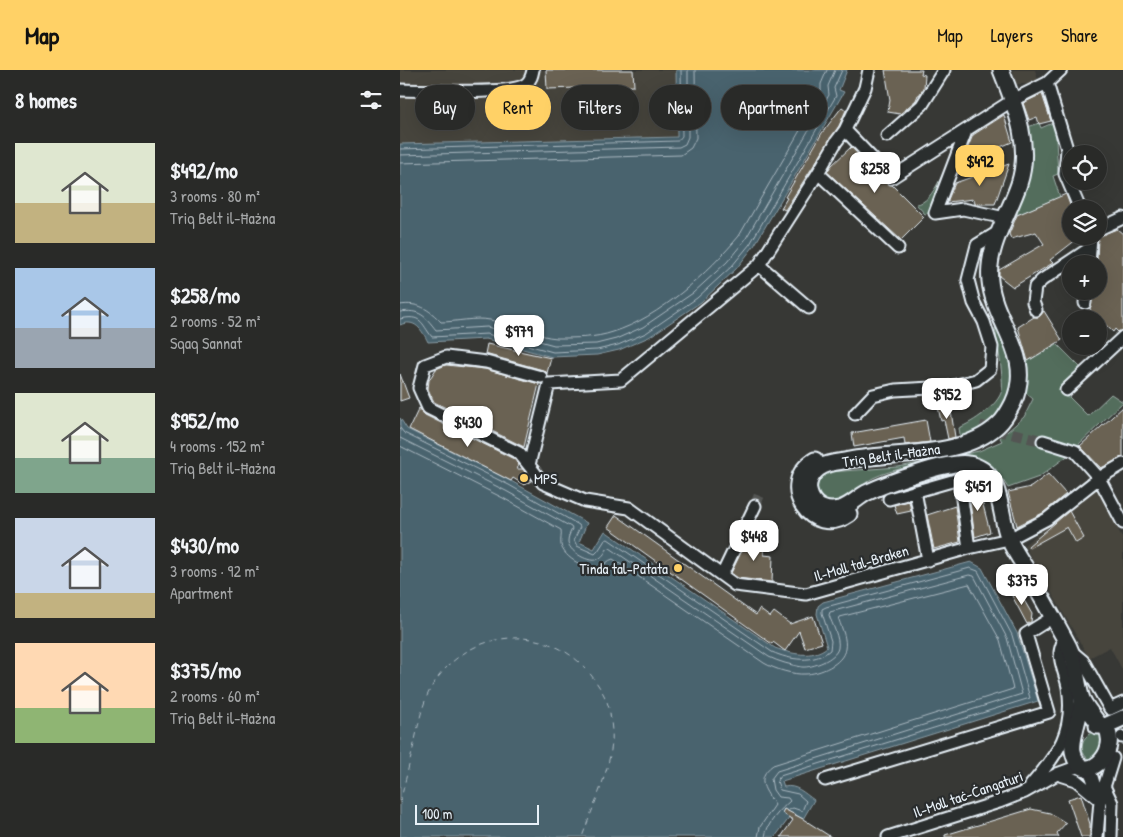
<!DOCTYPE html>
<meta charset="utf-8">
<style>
:root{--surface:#292a28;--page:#313230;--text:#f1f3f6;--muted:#a5a7a8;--line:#454645;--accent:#ffd166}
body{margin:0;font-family:"Patrick Hand",sans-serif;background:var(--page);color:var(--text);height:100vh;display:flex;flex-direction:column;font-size:19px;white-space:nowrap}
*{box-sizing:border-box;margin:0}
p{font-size:16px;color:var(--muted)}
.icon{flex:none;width:28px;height:28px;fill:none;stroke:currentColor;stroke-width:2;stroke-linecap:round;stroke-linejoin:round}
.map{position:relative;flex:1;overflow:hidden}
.panel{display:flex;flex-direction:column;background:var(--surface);width:400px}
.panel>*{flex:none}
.guide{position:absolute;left:15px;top:15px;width:475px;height:45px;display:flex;gap:10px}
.controls{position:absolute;left:662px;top:75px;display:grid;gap:10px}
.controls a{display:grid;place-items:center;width:45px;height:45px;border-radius:50%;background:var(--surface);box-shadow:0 5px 20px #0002,0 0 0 1px var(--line);font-size:25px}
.scale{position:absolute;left:15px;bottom:12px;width:124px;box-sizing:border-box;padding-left:5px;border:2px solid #e8f1f8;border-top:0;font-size:14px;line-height:18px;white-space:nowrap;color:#e8f1f8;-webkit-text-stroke:4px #2a2d2e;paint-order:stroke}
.price{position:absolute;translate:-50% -42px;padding:0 11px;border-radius:10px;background:#fff;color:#222;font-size:16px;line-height:32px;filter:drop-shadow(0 1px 2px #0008)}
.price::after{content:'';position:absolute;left:50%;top:30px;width:15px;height:11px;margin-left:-8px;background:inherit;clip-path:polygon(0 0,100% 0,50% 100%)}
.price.current{background:var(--accent);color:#111}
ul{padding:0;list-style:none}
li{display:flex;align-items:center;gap:15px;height:125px;padding:0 15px}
li span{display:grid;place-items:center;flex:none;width:140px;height:100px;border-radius:0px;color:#555}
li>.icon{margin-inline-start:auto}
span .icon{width:60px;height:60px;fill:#fffc;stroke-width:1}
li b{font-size:21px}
h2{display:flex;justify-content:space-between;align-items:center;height:60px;padding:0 15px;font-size:21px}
.tag{padding:0 18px;border-radius:22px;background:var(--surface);box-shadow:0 5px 20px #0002,0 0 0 1px var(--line);font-size:18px;line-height:45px}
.tag.current{background:var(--accent);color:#111}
header{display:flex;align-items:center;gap:30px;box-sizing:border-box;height:70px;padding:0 25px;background:var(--accent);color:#111}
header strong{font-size:24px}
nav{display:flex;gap:28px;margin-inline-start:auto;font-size:18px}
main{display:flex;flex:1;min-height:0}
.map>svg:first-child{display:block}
.built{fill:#47453e}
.green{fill:#536d5c;stroke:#9eafaa}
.water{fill:#4a636e;stroke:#899ca5}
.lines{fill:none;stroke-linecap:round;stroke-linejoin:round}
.shore{stroke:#a9b8c1;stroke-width:1}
.ferry{stroke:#a9b8c1;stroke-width:1;stroke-dasharray:6 5;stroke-linecap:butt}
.building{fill:#6b6252;stroke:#e8f1f8}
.minor-tunnel{stroke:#525452;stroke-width:11;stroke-dasharray:11 5.5;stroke-linecap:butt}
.minor-casing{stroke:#e8f1f8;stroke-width:15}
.major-casing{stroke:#e8f1f8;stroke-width:19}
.minor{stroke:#2a2d2e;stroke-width:11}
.major{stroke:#2a2d2e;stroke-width:15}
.poi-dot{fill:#ffd166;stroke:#2a2d2e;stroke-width:2}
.labels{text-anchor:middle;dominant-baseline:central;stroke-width:4.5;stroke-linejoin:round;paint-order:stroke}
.street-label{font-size:15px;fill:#e8f1f8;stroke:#2a2d2e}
.poi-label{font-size:15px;fill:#e8f1f8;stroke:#2a2d2e;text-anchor:start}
</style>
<header>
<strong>Map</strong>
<nav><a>Map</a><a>Layers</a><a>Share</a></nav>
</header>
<main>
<section class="panel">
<h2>8 homes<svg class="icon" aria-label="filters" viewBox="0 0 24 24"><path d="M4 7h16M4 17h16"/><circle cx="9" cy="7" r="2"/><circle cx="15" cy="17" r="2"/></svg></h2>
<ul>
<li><span style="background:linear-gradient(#dfe7d0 60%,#c2b280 0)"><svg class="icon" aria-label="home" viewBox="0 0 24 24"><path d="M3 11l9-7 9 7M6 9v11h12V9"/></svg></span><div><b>$492/mo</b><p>3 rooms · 80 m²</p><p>Triq Belt il-Ħażna</p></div></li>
<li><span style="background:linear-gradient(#a9c7e8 60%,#9aa5b1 0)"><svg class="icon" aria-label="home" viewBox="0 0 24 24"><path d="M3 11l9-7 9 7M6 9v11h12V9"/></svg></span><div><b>$258/mo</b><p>2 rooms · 52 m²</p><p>Sqaq Sannat</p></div></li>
<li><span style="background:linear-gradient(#dfe7d0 65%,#7fa58c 0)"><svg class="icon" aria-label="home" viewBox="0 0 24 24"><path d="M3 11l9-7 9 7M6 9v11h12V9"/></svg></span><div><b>$952/mo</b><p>4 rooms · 152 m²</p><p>Triq Belt il-Ħażna</p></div></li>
<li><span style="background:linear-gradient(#c9d6e8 75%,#c2b280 0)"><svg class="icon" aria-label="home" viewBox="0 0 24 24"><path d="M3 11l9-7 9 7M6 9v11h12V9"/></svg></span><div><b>$430/mo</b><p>3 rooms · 92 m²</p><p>Apartment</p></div></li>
<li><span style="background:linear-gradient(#ffd9b3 65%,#8fb573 0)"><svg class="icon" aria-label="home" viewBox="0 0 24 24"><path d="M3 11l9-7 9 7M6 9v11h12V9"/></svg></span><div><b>$375/mo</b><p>2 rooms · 60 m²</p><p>Triq Belt il-Ħażna</p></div></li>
</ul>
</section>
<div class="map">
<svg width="723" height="767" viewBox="0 0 723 767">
<rect width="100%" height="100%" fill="#373835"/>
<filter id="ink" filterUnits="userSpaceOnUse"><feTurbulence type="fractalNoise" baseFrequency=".02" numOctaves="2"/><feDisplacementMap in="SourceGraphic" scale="10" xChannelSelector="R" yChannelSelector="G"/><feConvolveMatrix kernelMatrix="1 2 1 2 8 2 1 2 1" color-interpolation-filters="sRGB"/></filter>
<g filter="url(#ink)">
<path class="built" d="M0 0H277V67L0 74Z
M613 0H635L638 10 629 14H616Z
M696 417 723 469V601L710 577 689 588 624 475Z"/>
<path class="green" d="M655 52 658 104 653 106 660 127 617 145V140L628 107 632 78 628 57 639 53 641 58Z
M555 75 558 76 533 141 525 144 516 134C534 134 548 90 555 75Z
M595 258 608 284 612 306 607 331 594 352 561 370 559 358C573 352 598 336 602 320 604 310 597 270 595 258Z
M657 274 682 299 662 320 688 346 711 324 723 332 677 376 644 367 670 384 639 407 608 418C594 395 584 389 558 390L556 386 579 381 602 371 600 368 624 347 633 329 626 323V292Z
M536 390C516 396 492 399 473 408 464 413 441 433 435 434 415 437 410 409 430 402L498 397Z
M698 661 710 670 691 691C676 682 681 663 698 661Z"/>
<path class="water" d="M276 0H447L439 20 444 22 354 176 336 199 301 232 249 267 219 280 197 285 152 287 86 269 28 272C22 260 15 248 0 255V74L277 67Z
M0 348 7 359 111 411 187 453 179 472 194 479 205 461 375 578C392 584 412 589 427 577L417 544 418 536 423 532 571 492 582 498 617 563 638 631 382 711 384 717C396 714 404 723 414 730L403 749 393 743 375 767H0Z"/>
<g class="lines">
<path class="shore" d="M0 79 278 71 282 66 281 0
M0 85 279 77 285 74 288 67V0
M0 93 281 85 291 78 296 68 295 0
M0 235C18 232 29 239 41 252 56 252 75 247 90 250 110 254 138 267 157 268 175 268 196 268 213 262 259 248 309 202 339 166L421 24V14L427 0
M0 242C20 239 25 246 36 260L87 257 154 275 196 274 216 269 243 257 293 223 327 192 345 170 429 25 428 16 435 0
M0 249C22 244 21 253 32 267L87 264 153 282 197 280 218 275 246 263 297 228 332 196 350 174 436 26 434 18 442 0
M0 358 4 363 109 415 179 455 180 457 174 470 177 476 195 484 198 481 205 470 208 469 372 582C390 590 414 594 430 580L431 571 422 543V539L426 537 570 498 578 501 612 565 630 628 380 706 377 711 380 720 398 724 406 731 402 741 393 738 389 740
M0 368 106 421 171 457 172 459C170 463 168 467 168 471 168 481 187 492 196 490 202 488 205 483 207 479L210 478 369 587C379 592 391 595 402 597 412 598 436 589 438 578 440 568 432 554 429 545L430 542 569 505 574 506 607 568 622 624 377 701 371 709 373 720 378 727 388 728 390 731C381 739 366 754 365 767
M0 376 103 428 161 460C162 465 160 470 161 475 164 488 187 501 200 497 205 495 208 490 213 489L364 593C374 599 394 605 405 604 419 604 443 594 445 579 447 569 442 559 439 550L440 547 569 514 600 570 613 619 373 695C354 709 366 721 375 735L360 757 358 767"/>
<path class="ferry" d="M0 733C5 712 10 691 15 670 19 652 23 629 34 613 72 555 154 552 194 609 201 619 208 630 210 643 211 652 213 664 212 673 209 702 192 739 182 767"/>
</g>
<path class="building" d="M146 0H233L234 16 147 19Z
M485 0H522L521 4 525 5 524 18 519 25H518L516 30 500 44 488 42 490 30Z
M642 24 651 51 639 54 637 47 629 50 623 33Z
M442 37 446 40 439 56 385 140 381 138 387 128 385 127 422 63Z
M604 45 612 72 561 94 573 65Z
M451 77 486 113 492 115 524 147 501 170 427 102 431 96Z
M609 94 595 134H575L574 129 547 132 555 113Z
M666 124 671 138V166H681L650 190 653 193 613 217 599 206V200L644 174 636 162 611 169 609 164 617 145Z
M717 159 723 164V260L718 262 715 259 713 262 690 240 693 221H699V194H697L698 166Z
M644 241 662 270 628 291 618 257 634 247H639Z
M87 274 151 288 147 303 143 300 85 284Z
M46 295 85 299 139 314 124 377 34 332 28 319 29 310 36 299Z
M0 304 9 328 0 331Z
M550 335 555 367 548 369 544 350 541 351 538 337Z
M723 337V387L701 398 680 376Z
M19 338 25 345 114 389 119 395 117 399H123L131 411 124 415 113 408 111 411 9 359Z
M526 350 530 372 505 375 504 368 454 377 452 363Z
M648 404 666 424 643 443 617 456 608 422 631 417Z
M567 411 576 417 580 423 590 462 575 467Z
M509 431 511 441 497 444 494 435Z
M555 436 560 472 534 479 527 445Z
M669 441 684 468 676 473 667 457 629 478 628 476Z
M216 445 356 545 359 539 370 547 374 542 390 554 413 546 422 573 405 578 399 561 385 581 373 572 372 574 208 457Z
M353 458 357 459 356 473 365 474 364 485 373 486 372 512 338 508 331 503Z
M617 518 632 544 631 552 627 554 610 522Z
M681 725 690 754V767H681L668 729Z
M384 739 403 749 431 767H381L393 750 382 743Z
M631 739 650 743 666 753 657 763 659 767H545V765Z"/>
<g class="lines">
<path class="minor-tunnel" d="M580 356 643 371
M355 436 361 421"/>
<defs>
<path id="minor" d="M647 13 667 79 665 104 680 139
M0 20C23 20 112 26 126 14 131 10 132 5 133 0
M445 60 491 108 613 30 647 13 661 0
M566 61 535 143 563 139 605 148
M487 66 522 35 544 0
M418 103 498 178
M699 159 723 148
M689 194 691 166
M359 195 409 238
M685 233 686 221
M636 240 633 232 635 217 642 210 690 178
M141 307 86 292 46 287 25 295 19 318 28 338 119 383 143 413 185 431 229 438 335 515 406 524 569 478 609 469 647 449 699 408 723 394
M666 320 723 267
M455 344 473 325 495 320 549 317 576 310 590 299 592 277 584 252 574 233 568 210 577 175 600 161
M643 371 675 381 699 408 723 453
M129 395 149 314 221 310 359 195 418 103 436 72 445 60 465 18 469 0
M515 421 528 490
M489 429 559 409 569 478
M322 505 355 436
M670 580 683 591 710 639 723 633
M722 667H723
M687 697 692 707 699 729
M657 704 676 710 700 730
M425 710 649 642 626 564 653 547
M631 715C658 684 675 661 668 617 666 606 660 594 660 583 660 578 663 573 664 568
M704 716 712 733 711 767
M488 767 599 732 625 722 657 704 682 695
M697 767 700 730 713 688"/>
<path id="major" d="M601 0C615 36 632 75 619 114 609 144 586 178 590 211 594 254 635 286 613 333 609 341 605 349 598 355 562 389 495 381 449 390 441 392 431 392 423 396 411 402 405 415 411 427 416 438 428 442 439 439 449 437 457 428 466 423 485 414 549 390 568 394 572 394 580 398 583 400 602 413 600 449 609 469 613 479 619 488 625 497 639 524 655 550 669 577 677 593 676 612 682 629 686 638 694 647 700 655
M415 390C375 414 412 470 449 444
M683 631C680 642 671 671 673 681 680 720 723 683 705 656
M697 656H705L723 648"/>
</defs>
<use href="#minor" class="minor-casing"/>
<use href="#major" class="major-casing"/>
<use href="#minor" class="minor"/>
<use href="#major" class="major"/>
</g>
</g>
<g class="poi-dot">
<circle cx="124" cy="408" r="5"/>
<circle cx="278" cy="498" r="5"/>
</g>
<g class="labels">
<g class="street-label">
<text transform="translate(491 385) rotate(-8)">Triq Belt il-Ħażna</text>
<text transform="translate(461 493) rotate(-16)">Il-Moll tal-Braken</text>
<text transform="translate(568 724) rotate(-19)">Il-Moll taċ-Ċangaturi</text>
</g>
<g class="poi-label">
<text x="134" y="408">MPS</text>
<text x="268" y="498" text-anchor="end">Tinda tal-Patata</text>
</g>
</g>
</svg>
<div class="controls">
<a><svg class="icon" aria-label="locate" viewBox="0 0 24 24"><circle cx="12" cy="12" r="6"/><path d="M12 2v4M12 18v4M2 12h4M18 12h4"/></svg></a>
<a><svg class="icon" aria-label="layers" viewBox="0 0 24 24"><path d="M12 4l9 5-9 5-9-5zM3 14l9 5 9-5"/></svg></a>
<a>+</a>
<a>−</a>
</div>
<div class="scale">100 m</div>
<b class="price current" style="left:580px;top:117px">$492</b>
<b class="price" style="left:475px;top:124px">$258</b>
<b class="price" style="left:119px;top:287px">$979</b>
<b class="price" style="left:547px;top:350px">$952</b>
<b class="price" style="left:68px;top:378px">$430</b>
<b class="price" style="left:578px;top:442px">$451</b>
<b class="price" style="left:354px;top:492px">$448</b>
<b class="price" style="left:622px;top:536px">$375</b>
<div class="guide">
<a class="tag">Buy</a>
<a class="tag current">Rent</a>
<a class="tag">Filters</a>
<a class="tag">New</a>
<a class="tag">Apartment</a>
</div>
</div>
</main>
